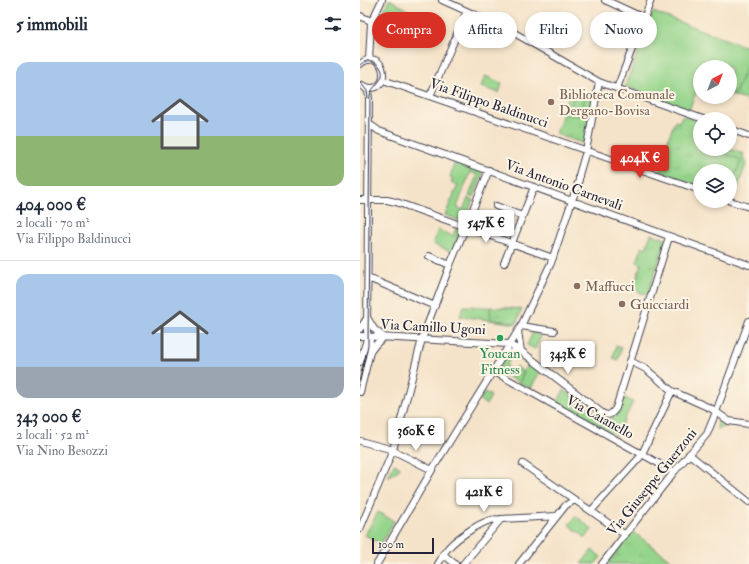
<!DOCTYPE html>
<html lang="it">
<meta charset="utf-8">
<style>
:root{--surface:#fff;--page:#f2f2f3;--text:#1f2937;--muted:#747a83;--line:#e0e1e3;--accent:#d93025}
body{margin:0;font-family:"IM FELL Double Pica",serif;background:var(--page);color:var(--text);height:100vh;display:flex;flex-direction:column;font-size:15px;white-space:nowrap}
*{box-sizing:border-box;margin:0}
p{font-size:13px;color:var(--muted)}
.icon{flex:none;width:22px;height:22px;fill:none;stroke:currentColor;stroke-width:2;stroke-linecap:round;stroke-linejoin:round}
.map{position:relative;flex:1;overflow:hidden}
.drawer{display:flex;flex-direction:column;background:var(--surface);width:360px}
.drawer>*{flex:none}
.top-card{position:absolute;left:12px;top:12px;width:317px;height:36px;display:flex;gap:8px}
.needle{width:26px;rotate:42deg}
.controls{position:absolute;left:333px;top:60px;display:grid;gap:8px}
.controls a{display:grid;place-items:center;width:44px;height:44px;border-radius:50%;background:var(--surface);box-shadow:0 2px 6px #0003;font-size:20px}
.scale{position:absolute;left:12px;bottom:10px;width:62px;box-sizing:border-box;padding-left:4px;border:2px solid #22223b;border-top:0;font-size:11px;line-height:14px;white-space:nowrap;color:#22223b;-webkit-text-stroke:3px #fcf5e5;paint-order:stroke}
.price{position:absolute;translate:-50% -34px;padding:0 9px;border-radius:4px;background:#fff;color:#222;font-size:13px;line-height:26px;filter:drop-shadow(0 1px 2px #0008)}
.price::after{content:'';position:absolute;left:50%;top:24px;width:12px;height:9px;margin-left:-6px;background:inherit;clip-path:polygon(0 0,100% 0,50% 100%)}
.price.selected{background:var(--accent);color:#fff}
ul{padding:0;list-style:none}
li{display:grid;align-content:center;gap:8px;height:212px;padding:0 16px}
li+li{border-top:1px solid var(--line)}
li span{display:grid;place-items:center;height:124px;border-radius:12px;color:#555}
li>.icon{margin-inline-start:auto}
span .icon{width:72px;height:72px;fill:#fffc;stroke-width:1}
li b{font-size:17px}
h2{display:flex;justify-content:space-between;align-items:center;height:48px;padding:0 16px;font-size:17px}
.chip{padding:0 14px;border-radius:18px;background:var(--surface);box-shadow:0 2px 6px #0003;font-size:14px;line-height:36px}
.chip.selected{background:var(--accent);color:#fff}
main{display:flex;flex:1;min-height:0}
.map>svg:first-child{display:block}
.green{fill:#95d48b;stroke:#5c7b63}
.park{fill:url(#park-tufts);stroke:#5c7b63;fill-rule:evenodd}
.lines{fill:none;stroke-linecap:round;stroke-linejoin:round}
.minor-casing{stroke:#423f50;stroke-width:8}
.minor{stroke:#fff;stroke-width:6}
.tram{stroke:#22223b;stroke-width:1}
.education-dot{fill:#8d6e63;stroke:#fcf5e5;stroke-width:1.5}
.leisure-dot{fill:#2e9e5b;stroke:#fcf5e5;stroke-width:1.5}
.labels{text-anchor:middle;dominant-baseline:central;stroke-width:4;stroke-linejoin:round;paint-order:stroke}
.education-label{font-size:14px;fill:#785e54;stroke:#fcf5e5;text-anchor:start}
.street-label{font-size:14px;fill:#22223b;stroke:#fcf5e5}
.leisure-label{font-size:14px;fill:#27864d;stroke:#fcf5e5}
</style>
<main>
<section class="drawer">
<h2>5 immobili<svg class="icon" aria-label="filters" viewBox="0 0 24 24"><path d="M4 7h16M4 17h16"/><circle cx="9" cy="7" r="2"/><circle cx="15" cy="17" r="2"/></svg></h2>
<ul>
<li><span style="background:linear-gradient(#a9c7e8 60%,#8fb573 0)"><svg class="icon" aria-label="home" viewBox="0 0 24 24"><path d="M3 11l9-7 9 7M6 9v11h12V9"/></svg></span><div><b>404 000 €</b><p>2 locali · 70 m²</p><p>Via Filippo Baldinucci</p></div></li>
<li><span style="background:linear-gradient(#a9c7e8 75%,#9aa5b1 0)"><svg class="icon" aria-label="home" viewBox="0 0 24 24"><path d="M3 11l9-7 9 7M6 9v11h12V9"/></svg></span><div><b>343 000 €</b><p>2 locali · 52 m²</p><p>Via Nino Besozzi</p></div></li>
</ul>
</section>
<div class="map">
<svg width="389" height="564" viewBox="0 0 389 564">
<defs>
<pattern id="park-tufts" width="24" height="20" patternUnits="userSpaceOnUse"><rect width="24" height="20" fill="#95d48b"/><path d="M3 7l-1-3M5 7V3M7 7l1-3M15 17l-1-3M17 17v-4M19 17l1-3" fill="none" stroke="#80b679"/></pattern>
</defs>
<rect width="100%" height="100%" fill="#fcf5e5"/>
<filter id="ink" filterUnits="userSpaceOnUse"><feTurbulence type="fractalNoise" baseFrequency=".025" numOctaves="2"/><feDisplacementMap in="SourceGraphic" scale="8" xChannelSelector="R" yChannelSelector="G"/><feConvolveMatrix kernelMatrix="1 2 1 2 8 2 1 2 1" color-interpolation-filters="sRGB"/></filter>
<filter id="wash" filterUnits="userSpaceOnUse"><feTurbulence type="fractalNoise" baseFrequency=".012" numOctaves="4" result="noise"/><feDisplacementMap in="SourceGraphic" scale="16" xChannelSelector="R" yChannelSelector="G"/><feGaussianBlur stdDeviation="0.9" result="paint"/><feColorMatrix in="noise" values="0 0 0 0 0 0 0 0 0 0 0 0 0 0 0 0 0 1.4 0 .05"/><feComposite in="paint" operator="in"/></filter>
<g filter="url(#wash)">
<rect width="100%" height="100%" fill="#f5e3c9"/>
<path class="green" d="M29 0H32V1L45 8 49 12 45 21 23 11Z
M293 12 389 48V60L375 94 370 93V67H340V82L329 110 265 86Z
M125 76 142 83 139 93 121 87Z
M214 96 225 99 219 116 208 112Z
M352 149H370L384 154 383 157 384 160 387 161 376 193 370 191V189L381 160Z
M95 162 123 173 114 197 109 196 117 175 110 172 97 207 103 210 108 198 113 200 104 222 85 215 98 185 91 182 93 178 90 177Z
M96 228 101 230 92 252 73 244 78 230 93 236Z
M104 306 162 309 156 324 100 316Z
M173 332 181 337 175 349 167 345Z
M256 346 261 348 258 360 253 358Z
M157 354 170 363 168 366 156 356 155 358 152 356 146 366 153 371 156 366 163 372 160 383 139 372 138 370 146 357Z
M204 390 244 419H250L256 416 263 397 273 402 256 436 197 403Z
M125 392 131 396 126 405 120 400Z
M360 417 366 420 364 427 357 429 358 419Z
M34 464 41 468 28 477Z
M18 512 34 521 21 544 5 535Z
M216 516 232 529 226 538 209 525Z
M232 550 241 557 235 564H221Z"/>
<path class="park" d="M389 60V101L370 95V93L375 94Z
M210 92 232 99 224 143H222L196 134ZM214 96 225 99 219 116 208 112Z
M322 116 340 122 334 142 340 145V149H352L381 160 370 189V171H340V186L299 172 306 145 315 121 319 122Z
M291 234 306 239 288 295 273 290 281 264 277 262 282 247 286 248Z
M130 307 162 309 156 323 131 319Z
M170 363 181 372 175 380 171 389 160 383 163 372Z
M272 531 316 564H248Z"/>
</g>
<g filter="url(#ink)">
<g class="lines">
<defs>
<path id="minor" d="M82 0 151 31 239 82 343 119
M245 0 284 18
M0 16 11 21
M9 60 11 23 22 0
M0 64C27 43 33 99 3 86
M23 80 340 190
M257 88 291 0
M70 96 107 11
M12 126 19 131 389 265
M370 129 389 136
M0 200H27L36 202 193 258
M370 201 389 207
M136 206 162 216
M69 256 90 265
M144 263 174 187
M8 279 13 280 75 306
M8 319 14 329 24 337
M161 326 194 331
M0 329 7 318
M158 331 161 351
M0 336 149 344 161 351 242 413C249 417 252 414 256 408L309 237
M10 352 16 344 24 337
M143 354 161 351
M270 361 286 369 312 391 352 409 369 421 389 424
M0 362 8 336
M133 371 314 472
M0 392 10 352 11 344 8 337 7 331 9 98 8 91 2 85
M0 441 30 449 72 470
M329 454 389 502
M163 464 264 534
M231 511 281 456 312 391
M0 529 33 450 62 339 90 265 129 170
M83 554 95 564
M17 564 72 470 161 326 191 263 219 180V175L226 151 239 82
M78 564C82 559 83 553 88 548 96 539 128 515 140 520
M103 564 141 519 196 516
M159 564 206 505 215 500
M242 564 314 472 347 434 356 412 389 321"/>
</defs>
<use href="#minor" class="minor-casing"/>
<use href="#minor" class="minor"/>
<path class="tram" d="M0 65C3 62 7 60 12 61 15 62 18 64 20 67 28 79 12 85 10 95L8 345 0 381
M0 82 7 91 8 98"/>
</g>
</g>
<g class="education-dot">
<circle cx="191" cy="102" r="4"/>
<circle cx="217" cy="286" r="4"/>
<circle cx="262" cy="304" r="4"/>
</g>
<circle class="leisure-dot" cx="140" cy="338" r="4"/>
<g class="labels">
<g class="education-label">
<text x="199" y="94">Biblioteca Comunale<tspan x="199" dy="16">Dergano-Bovisa</tspan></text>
<text x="225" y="286">Maffucci</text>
<text x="270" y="304">Guicciardi</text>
</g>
<g class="street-label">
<text transform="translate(129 103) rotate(19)">Via Filippo Baldinucci</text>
<text transform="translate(204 185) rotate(20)">Via Antonio Carnevali</text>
<text transform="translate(73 327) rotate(3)">Via Camillo Ugoni</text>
<text transform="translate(240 417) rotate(29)">Via Caianello</text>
<text transform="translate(292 482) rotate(-51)">Via Giuseppe Guerzoni</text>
</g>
<g class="leisure-label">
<text x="140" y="353">Youcan<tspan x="140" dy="16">Fitness</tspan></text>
</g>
</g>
</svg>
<div class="controls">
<a><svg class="needle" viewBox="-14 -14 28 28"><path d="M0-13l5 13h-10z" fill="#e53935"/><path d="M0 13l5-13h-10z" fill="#747a83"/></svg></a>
<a><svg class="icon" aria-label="locate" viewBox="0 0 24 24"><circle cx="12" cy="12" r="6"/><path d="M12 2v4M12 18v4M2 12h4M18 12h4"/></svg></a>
<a><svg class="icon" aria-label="layers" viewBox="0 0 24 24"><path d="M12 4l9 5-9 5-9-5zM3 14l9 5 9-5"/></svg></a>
</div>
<div class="scale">100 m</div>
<b class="price selected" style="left:280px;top:179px">404K €</b>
<b class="price" style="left:126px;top:244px">547K €</b>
<b class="price" style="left:208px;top:375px">343K €</b>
<b class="price" style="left:56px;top:452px">360K €</b>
<b class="price" style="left:124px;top:513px">421K €</b>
<div class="top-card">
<a class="chip selected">Compra</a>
<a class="chip">Affitta</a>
<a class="chip">Filtri</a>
<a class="chip">Nuovo</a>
</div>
</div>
</main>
